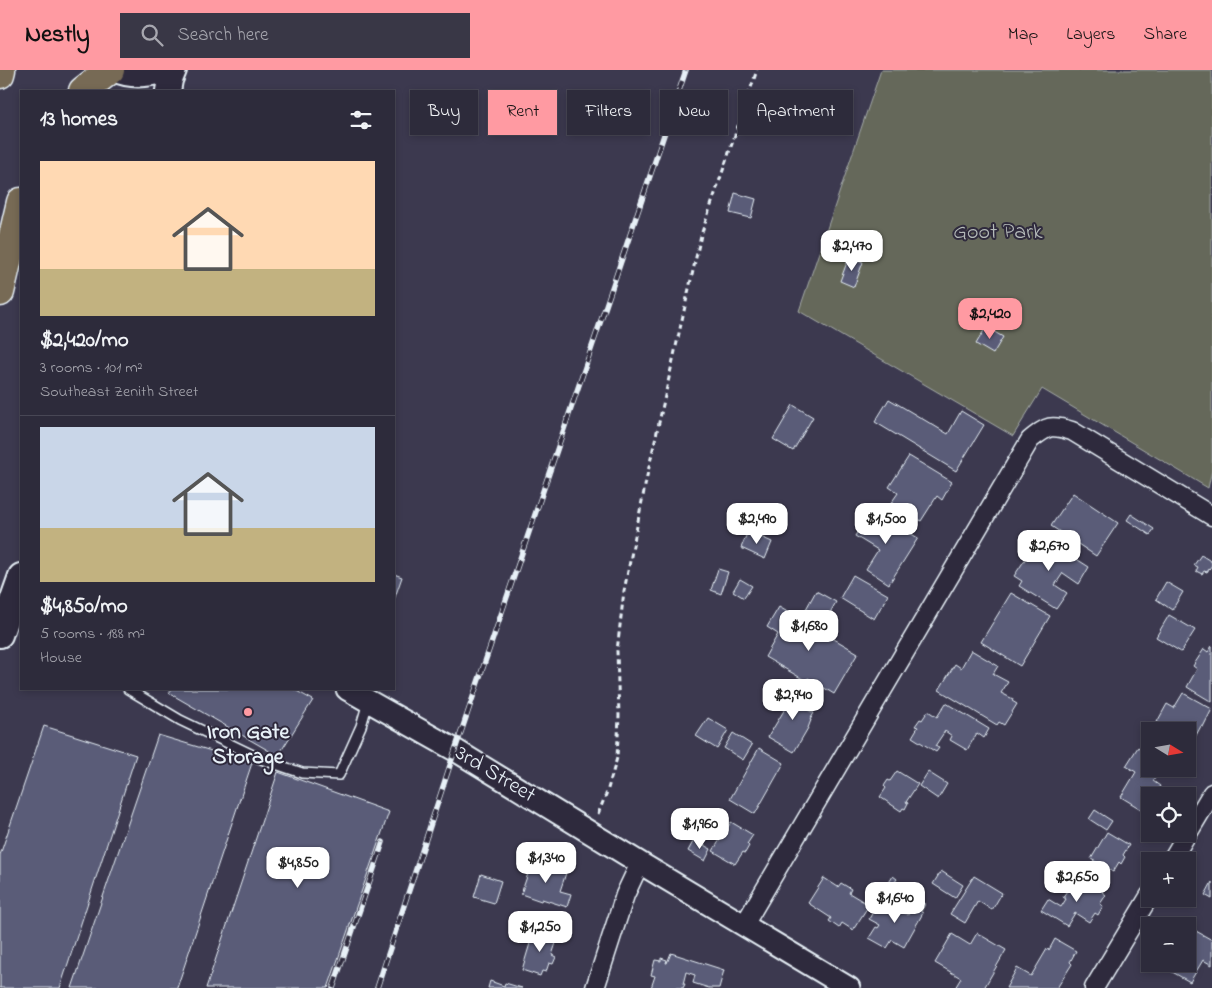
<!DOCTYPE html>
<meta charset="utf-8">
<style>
:root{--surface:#2d2b3b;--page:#393746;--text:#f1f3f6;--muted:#a7a7af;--line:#484755;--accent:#ff9aa2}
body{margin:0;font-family:"Indie Flower",sans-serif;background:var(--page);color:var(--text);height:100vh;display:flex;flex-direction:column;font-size:19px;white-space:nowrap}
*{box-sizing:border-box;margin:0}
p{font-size:16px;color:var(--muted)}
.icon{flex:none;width:28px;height:28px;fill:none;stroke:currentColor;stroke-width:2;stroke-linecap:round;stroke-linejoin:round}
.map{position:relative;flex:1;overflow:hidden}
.sheet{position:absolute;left:20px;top:20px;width:375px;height:600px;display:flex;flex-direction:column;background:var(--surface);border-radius:0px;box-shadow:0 2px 8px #0003,0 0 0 1px var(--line)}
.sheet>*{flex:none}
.guide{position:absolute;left:410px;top:20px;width:475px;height:45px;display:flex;gap:10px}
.needle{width:32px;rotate:101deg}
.tools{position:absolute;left:1141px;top:652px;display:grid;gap:10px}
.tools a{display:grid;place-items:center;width:55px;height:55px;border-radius:0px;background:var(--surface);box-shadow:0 2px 8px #0003,0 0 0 1px var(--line);font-size:25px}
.price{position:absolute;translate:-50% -42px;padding:0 11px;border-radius:10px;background:#fff;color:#222;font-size:16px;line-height:32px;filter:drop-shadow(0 1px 2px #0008)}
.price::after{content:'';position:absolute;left:50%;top:30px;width:15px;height:11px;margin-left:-8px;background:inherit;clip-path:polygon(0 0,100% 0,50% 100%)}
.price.active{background:var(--accent);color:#111}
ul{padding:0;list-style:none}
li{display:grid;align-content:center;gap:10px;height:265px;padding:0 20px}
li+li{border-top:1px solid var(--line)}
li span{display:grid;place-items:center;height:155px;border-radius:0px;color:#555}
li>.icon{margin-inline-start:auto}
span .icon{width:90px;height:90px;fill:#fffc;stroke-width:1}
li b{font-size:21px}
h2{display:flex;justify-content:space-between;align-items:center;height:60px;padding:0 20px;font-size:21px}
.tag{padding:0 18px;border-radius:0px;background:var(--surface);box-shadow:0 2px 8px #0003,0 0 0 1px var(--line);font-size:18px;line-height:45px}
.tag.active{background:var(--accent);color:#111}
header{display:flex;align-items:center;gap:30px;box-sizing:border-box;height:70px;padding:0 25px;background:var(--accent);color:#111}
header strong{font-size:24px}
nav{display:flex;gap:28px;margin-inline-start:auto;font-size:18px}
.search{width:350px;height:45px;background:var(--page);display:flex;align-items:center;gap:12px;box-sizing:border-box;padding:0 18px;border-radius:0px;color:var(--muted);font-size:19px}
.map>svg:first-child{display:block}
.green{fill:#65685a;stroke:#a6aca9}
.building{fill:#5a5c78;stroke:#e8f1f8}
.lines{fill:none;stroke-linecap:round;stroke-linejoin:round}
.service-casing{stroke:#e8f1f8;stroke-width:12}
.minor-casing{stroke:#e8f1f8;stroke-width:21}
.tertiary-casing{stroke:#e8f1f8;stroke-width:25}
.secondary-casing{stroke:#e8f1f8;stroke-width:28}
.trunk-casing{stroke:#e8f1f8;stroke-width:31}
.path{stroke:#e8f1f8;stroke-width:3;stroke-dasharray:5 4;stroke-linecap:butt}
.service{stroke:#2f2a3d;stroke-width:9}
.minor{stroke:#2f2a3d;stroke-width:18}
.tertiary{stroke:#2f2a3d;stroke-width:21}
.secondary{stroke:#2f2a3d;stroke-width:24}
.trunk{stroke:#776a54;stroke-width:28}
.rail-casing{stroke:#e8f1f8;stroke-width:5.5}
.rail{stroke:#2f2a3d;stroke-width:4;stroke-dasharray:11;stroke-linecap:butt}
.poi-dot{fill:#ff9aa2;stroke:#2f2a3d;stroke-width:2}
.labels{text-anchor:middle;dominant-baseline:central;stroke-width:4;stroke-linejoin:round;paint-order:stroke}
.park-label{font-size:22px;fill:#b4bab9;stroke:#2f2a3d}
.poi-label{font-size:22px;font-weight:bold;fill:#e8f1f8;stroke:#2f2a3d}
.street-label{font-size:22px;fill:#e8f1f8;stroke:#2f2a3d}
</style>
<header>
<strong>Nestly</strong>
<div class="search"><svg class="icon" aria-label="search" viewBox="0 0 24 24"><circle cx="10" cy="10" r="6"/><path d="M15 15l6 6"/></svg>Search here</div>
<nav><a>Map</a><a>Layers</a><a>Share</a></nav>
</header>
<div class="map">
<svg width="1212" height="918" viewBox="0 0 1212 918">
<rect width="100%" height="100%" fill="#3c394f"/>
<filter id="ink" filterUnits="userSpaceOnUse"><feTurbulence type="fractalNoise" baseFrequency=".02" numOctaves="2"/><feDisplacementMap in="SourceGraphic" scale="10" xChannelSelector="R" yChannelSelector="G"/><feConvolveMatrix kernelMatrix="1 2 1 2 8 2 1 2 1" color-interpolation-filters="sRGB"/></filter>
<g filter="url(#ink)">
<path class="green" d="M881 0H1212V400L1208 418 1042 319 1013 366 799 241Z"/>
<path class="building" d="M735 123 756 129 751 148 730 143Z
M849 187 863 192 854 217 840 211Z
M986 257 1003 267 993 284 976 274Z
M889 329 948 364 961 341 984 355 956 401 875 352Z
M793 335 813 347 793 381 773 369Z
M909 386 952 412 942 430 937 426 921 451 891 433 898 423 889 417Z
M1073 423 1118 453 1096 486 1051 456Z
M871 439 918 468 889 514 866 499 878 480 855 466Z
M1131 444 1154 459 1150 465 1127 450Z
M748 461 772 472 765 489 741 478Z
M1042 467 1089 497 1079 514 1063 503 1055 515 1067 523 1056 539 1019 516 1022 511 1014 506 1028 485 1030 486Z
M1201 485 1212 492V495L1207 502 1204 501 1202 504 1196 501 1198 497 1194 495Z
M718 499 728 502 721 524 711 520Z
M394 504 402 507 394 530Z
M853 505 888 525 874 549 840 528Z
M740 509 752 516 744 528 733 521Z
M1166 512 1183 522 1172 540 1156 529Z
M816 521 836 532 826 550 806 539Z
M1011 523 1050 546 1020 596 981 572Z
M779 537 858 583 834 624 808 608 806 611 765 587 778 564 767 557Z
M1169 545 1195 560 1181 582 1156 567Z
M1212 576V632L1187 617 1197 599 1193 596 1204 579 1208 582Z
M971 580 998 596 993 604 1008 612 1001 623 1013 629 1012 631 1017 634 1004 655 999 652 997 655 939 620 955 594 961 598Z
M790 615 806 624 802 631 810 636 808 640 814 643 810 650H811L808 658 794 682 768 667 791 629 784 625Z
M172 619H293L313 630 278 686 169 623Z
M1183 623 1212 639 1203 657 1201 656 1188 680V661H1163L1166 657 1157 652 1167 634 1174 638Z
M946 633 989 659 984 668 977 663 967 680 950 670 952 666 945 661 935 676 939 678 936 682 912 667 918 657 915 656 920 649 922 650 928 641 937 647Z
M708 648 728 660 717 679 696 666Z
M44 656 136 685 60 918H0V785Z
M733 663 752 675 743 690 724 678Z
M158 665 252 693 177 918H72Z
M1138 677 1150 685V699H1161L1153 711 1160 716 1155 726H1150V738L1147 736 1144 741 1121 727 1136 702 1126 696Z
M759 678 784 693 755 744 730 729Z
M897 701 918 714 906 732 908 733 905 739 903 738 901 741 880 727 886 718 884 716 888 710 890 711Z
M278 702 389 742 328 918H206Z
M928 702 947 714 938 729 919 716Z
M1095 740 1112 751 1106 760 1089 749Z
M731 752 753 765 747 774 749 776 745 783 743 782 735 794 713 781Z
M1107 762 1129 775 1123 785 1125 787 1121 794 1119 792 1113 802 1091 789Z
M694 770 711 779 705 791 688 781Z
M533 789 567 800 560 821 571 824 567 837 542 829 541 831 521 824Z
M941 801 963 815 955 828 933 814Z
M481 804 501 811 494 833 474 827Z
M893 806 897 809 893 815 899 819 893 830 886 826 888 821 885 819Z
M974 806 1002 823 992 840 978 831 965 853 950 844Z
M1076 806 1090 815 1091 813 1103 821 1102 822 1106 825 1100 834 1103 836 1098 845 1095 843 1089 852 1075 843 1067 856 1041 840 1048 829 1061 837 1066 829 1063 827Z
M824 808 838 817 841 813 851 819 849 823 869 835 853 860 842 853 839 858 829 851 831 848 808 833Z
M1212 812V829L1205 825Z
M879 831 891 837 892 836 908 845 913 836 915 837 919 831 925 834 921 842 923 843 904 877 892 870 887 878 869 868 876 857 878 858 880 855 869 849Z
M1186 856H1187L1212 870V895L1203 890 1190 912 1167 899 1170 894H1188V856Z
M534 860 558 867 552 885 556 887 553 894 549 893 546 902 542 901 540 906 522 900Z
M977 863 1006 880 984 918H955L961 908 935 893 952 864 970 875Z
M1055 869 1076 881 1070 892 1072 894 1057 918H1006L1017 898 1031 906 1047 879 1049 880Z
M671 883 724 900 719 918H709L693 913 695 905 686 902 683 914H685L683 918H651L655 906 651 905 655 890 661 891V888L667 890 666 893H667Z
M490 911 504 916 505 913 522 918H488Z"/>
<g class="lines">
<defs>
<path id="service" d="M128 619 180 650 261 689 302 703 339 705 361 656 368 632"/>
<path id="minor" d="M1188 763 1212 723
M1171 791 1187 764
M744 855 1030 370C1048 356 1050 354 1072 361L1212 446
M595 918 625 825 640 793
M1094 918 1150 825"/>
<path id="tertiary" d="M347 619 455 680 640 793 849 918"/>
<path id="secondary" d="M116 0C132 7 148 5 164 0
M168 21 170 10 174 0
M0 565 21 506"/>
<path id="trunk" d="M0 4 1 0
M83 21 110 0
M0 222 21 132"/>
</defs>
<use href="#service" class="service-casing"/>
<use href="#minor" class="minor-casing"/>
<use href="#tertiary" class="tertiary-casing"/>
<use href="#secondary" class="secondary-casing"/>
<use href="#trunk" class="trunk-casing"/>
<path class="path" d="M598 744 607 722 617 688 619 646 617 581 624 521 647 406 701 165 757 0"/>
<use href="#service" class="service"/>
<use href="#minor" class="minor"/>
<use href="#tertiary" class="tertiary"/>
<use href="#secondary" class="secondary"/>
<use href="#trunk" class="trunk"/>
<defs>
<path id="rail" d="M333 918 383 772
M377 918 455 680 686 0"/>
</defs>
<use href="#rail" class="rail-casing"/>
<use href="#rail" class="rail"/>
</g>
</g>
<circle class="poi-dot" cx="248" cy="642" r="5"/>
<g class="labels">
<g class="park-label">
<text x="998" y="163">Goot Park</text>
</g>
<g class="poi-label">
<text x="248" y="663">Iron Gate<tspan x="248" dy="25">Storage</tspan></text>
</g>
<g class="street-label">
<text transform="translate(495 705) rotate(31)">3rd Street</text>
</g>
</g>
</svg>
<div class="tools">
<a><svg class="needle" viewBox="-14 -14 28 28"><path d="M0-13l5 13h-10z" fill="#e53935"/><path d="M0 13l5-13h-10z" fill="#a7a7af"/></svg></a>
<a><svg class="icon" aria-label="locate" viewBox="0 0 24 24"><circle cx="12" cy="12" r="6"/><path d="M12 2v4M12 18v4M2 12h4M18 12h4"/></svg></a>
<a>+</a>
<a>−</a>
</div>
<b class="price" style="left:852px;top:202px">$2,470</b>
<b class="price active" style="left:990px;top:270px">$2,420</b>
<b class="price" style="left:757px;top:475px">$2,490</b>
<b class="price" style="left:886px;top:475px">$1,500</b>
<b class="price" style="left:1049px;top:502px">$2,670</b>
<b class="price" style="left:809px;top:582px">$1,680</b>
<b class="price" style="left:793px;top:651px">$2,940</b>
<b class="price" style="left:700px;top:780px">$1,960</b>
<b class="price" style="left:546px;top:814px">$1,340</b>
<b class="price" style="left:298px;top:819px">$4,850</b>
<b class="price" style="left:1077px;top:833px">$2,650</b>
<b class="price" style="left:895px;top:854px">$1,640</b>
<b class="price" style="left:540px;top:883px">$1,250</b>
<div class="guide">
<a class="tag">Buy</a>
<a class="tag active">Rent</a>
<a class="tag">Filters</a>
<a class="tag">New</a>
<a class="tag">Apartment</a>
</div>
<section class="sheet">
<h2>13 homes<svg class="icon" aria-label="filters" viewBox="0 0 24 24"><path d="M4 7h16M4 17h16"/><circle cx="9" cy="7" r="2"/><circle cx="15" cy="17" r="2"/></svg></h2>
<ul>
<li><span style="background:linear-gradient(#ffd9b3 70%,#c2b280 0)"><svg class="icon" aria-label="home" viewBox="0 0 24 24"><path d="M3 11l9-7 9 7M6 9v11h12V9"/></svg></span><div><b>$2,420/mo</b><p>3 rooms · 101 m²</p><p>Southeast Zenith Street</p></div></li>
<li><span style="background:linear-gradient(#c9d6e8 65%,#c2b280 0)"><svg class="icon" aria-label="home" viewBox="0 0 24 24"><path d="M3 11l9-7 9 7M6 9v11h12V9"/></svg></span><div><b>$4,850/mo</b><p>5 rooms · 188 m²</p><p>House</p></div></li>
</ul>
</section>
</div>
